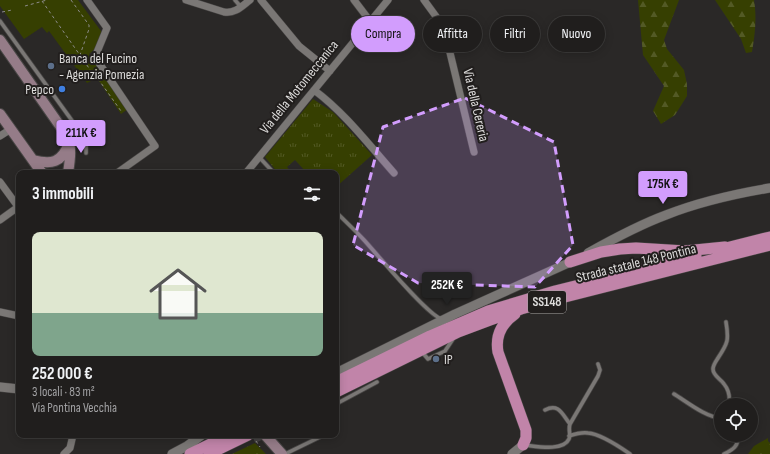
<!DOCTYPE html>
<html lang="it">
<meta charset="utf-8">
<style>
:root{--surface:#201e1d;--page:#2d2b2a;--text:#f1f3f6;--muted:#a2a2a4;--line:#3d3c3b;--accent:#d29dfd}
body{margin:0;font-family:"Sofia Sans Condensed",sans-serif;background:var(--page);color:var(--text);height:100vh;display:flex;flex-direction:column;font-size:15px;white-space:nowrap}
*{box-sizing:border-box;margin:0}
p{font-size:13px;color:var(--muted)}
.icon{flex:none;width:22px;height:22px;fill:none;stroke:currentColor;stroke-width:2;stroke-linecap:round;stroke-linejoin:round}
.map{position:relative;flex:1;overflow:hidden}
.details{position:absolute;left:16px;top:170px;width:323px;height:268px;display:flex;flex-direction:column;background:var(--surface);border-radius:8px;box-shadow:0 2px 10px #0003,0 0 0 1px var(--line)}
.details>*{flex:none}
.top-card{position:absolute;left:351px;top:16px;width:359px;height:36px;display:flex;gap:8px}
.controls{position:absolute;left:714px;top:398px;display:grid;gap:8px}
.controls a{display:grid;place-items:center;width:44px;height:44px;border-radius:50%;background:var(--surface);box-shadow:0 2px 10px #0003,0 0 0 1px var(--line);font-size:20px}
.price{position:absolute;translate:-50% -34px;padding:0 9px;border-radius:4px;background:var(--accent);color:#111;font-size:13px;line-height:26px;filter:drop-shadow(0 1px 2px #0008)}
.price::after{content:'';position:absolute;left:50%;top:24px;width:12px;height:9px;margin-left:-6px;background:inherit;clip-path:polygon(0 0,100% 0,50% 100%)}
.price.active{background:#222;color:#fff}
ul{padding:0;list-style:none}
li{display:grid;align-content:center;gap:8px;height:212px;padding:0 16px}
li span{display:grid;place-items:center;height:124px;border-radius:8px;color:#555}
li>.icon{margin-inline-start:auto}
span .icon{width:72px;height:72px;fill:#fffc;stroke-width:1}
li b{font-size:17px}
h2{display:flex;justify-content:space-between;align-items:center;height:48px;padding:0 16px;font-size:17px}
.pill{padding:0 14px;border-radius:18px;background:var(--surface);box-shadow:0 2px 10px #0003,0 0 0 1px var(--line);font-size:14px;line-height:36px}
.pill.active{background:var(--accent);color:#111}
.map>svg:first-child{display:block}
.grass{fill:url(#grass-tufts)}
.forest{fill:url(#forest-firs)}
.park{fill:#363f01}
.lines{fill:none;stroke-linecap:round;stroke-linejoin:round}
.trunk-tunnel{stroke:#454342;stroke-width:11;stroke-dasharray:11 5.5;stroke-linecap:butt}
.service-casing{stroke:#484645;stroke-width:5}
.minor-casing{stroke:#484645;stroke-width:8}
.tertiary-casing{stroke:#484645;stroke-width:10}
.secondary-casing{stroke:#484645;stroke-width:12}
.trunk-casing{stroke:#484645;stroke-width:12}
.path{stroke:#8c8b8a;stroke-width:1;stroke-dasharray:3 3;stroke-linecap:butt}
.service{stroke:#7a7775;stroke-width:3.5}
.minor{stroke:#7a7775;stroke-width:7}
.tertiary{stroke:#7a7775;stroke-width:9}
.secondary{stroke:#957c88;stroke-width:10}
.trunk{stroke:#c184a9;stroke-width:11}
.marked{fill:#d29dfd;fill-opacity:0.2;stroke:#d29dfd;stroke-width:3;stroke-dasharray:8 5;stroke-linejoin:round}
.service-dot{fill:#5c6f8a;stroke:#211e1d;stroke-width:1.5}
.shop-dot{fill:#3f7fe0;stroke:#211e1d;stroke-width:1.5}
.labels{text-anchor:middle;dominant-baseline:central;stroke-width:4;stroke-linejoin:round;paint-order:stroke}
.shield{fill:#211e1d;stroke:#a5a3a2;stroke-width:1}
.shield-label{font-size:13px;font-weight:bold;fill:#dddcdb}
.poi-label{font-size:14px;fill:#dddcdb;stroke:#211e1d;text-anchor:start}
.street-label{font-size:14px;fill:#dddcdb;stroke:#211e1d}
</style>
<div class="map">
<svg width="770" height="454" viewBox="0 0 770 454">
<defs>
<pattern id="grass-tufts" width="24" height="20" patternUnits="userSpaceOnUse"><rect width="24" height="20" fill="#363f01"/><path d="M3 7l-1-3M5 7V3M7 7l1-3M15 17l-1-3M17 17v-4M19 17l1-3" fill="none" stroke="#535a25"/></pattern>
<pattern id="forest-firs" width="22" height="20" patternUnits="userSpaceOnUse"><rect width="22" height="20" fill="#363f01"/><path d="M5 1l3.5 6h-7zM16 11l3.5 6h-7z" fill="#535a25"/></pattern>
</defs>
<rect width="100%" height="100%" fill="#2a2827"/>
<path class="grass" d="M313 99 333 112 372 155 336 187V173H307L295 160 287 167 292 173H278L265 157Z
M768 438V441L770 443V454H748L754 446Z
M255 443 266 454H232Z"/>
<path class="forest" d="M638 0H679L664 40 667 49 684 70 687 84V96L675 115 661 124 653 111 664 86 643 55Z
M715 0H754C757 17 755 35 752 52L746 53 741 39Z"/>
<path class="park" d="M0 0H78L101 31C101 41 96 49 89 54L128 109 121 114 97 78 87 83 49 31 47 33 42 27 24 39 0 6Z"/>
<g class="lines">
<path class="trunk-tunnel" d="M253 438 259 435"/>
<defs>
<path id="service" d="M235 0 241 7
M0 21 86 140V153
M259 157 274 173
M336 212C345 221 355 230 364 240 376 253 429 317 442 319
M726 322C729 340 728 343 718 358 716 361 713 365 713 369 713 376 721 379 724 384 729 390 730 398 729 405
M422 352 428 359 445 351 453 339
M674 394C687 402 707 418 721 418
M336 404 377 382
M545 410C559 403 562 414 570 424
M569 436C575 434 582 432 588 433 600 434 620 447 630 454
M524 445C535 446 563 452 569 439 571 435 568 429 570 424L598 376 600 370 598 364
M285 454 322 436V435
M724 454C732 450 740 446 737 435"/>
<path id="minor" d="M87 0 107 28 95 57 155 146 117 173
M186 0 224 12C235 14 242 6 250 0
M261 0 299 46 330 71
M354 0 370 21
M424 0 443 26 445 32 474 152
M314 90C345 113 369 145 394 173
M0 136 11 129
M246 173 388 0
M0 182 19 208
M0 220 18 207
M0 312 19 316
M64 454 70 448 73 435"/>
<path id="tertiary" d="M588 253C613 239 639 225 666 215 699 202 734 194 770 188
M336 373 455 314 575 260
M0 387 19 389
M172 454 187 446 202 435
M512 454 523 445"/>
<path id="secondary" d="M0 40 67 136C72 148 70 160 68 173
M0 114 42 173
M33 160C51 165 62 163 69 143
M265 435 282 454"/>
<path id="trunk" d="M718 250 770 237
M570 262 601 252 620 249 636 248 685 251 725 247
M515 314C502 323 495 335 498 352L526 430V438L523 445
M336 382 430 336 488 311 555 291 696 256
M336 392 458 332 490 320 521 309 557 299 770 245
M190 454 229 435
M209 454 248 435"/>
</defs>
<use href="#service" class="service-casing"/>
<use href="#minor" class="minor-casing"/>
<use href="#tertiary" class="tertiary-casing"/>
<use href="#secondary" class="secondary-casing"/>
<use href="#trunk" class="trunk-casing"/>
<path class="path" d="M71 0 89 25V29L80 55
M42 1 91 71 96 76 121 111 123 110
M25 6 47 0
M2 12 12 10
M256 441 260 447"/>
<use href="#service" class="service"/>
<use href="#minor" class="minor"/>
<use href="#tertiary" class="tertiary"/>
<use href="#secondary" class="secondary"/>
<use href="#trunk" class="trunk"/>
</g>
<path class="marked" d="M465 98 554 142 573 245 535 287 418 283 353 245 383 127Z"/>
<g class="service-dot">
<circle cx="51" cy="66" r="4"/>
<circle cx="436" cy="359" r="4"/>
</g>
<circle class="shop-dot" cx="62" cy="89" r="4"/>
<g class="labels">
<rect class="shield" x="528" y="291" width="38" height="22" rx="3"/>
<g class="shield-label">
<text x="547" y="302">SS148</text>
</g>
<g class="poi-label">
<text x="59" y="58">Banca del Fucino<tspan x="59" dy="16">- Agenzia Pomezia</tspan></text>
<text x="54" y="89" text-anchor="end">Pepco</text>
<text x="444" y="359">IP</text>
</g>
<g class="street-label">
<text transform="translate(299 87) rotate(-51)">Via della Motomeccanica</text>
<text transform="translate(476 105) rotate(77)">Via della Cereria</text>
<text transform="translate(636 263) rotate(-14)">Strada statale 148 Pontina</text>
</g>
</g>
</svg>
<div class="controls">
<a><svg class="icon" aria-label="locate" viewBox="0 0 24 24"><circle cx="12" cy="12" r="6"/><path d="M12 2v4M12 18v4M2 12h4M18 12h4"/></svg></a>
</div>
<b class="price" style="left:81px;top:154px">211K €</b>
<b class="price" style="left:663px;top:205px">175K €</b>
<b class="price active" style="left:447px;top:306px">252K €</b>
<div class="top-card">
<a class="pill active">Compra</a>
<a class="pill">Affitta</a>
<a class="pill">Filtri</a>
<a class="pill">Nuovo</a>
</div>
<section class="details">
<h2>3 immobili<svg class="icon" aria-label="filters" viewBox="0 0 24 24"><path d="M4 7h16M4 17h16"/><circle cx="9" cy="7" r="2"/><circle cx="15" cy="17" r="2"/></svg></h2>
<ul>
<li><span style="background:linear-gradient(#dfe7d0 65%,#7fa58c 0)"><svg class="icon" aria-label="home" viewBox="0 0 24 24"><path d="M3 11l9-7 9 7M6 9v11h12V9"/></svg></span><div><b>252 000 €</b><p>3 locali · 83 m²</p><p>Via Pontina Vecchia</p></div></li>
</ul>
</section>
</div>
